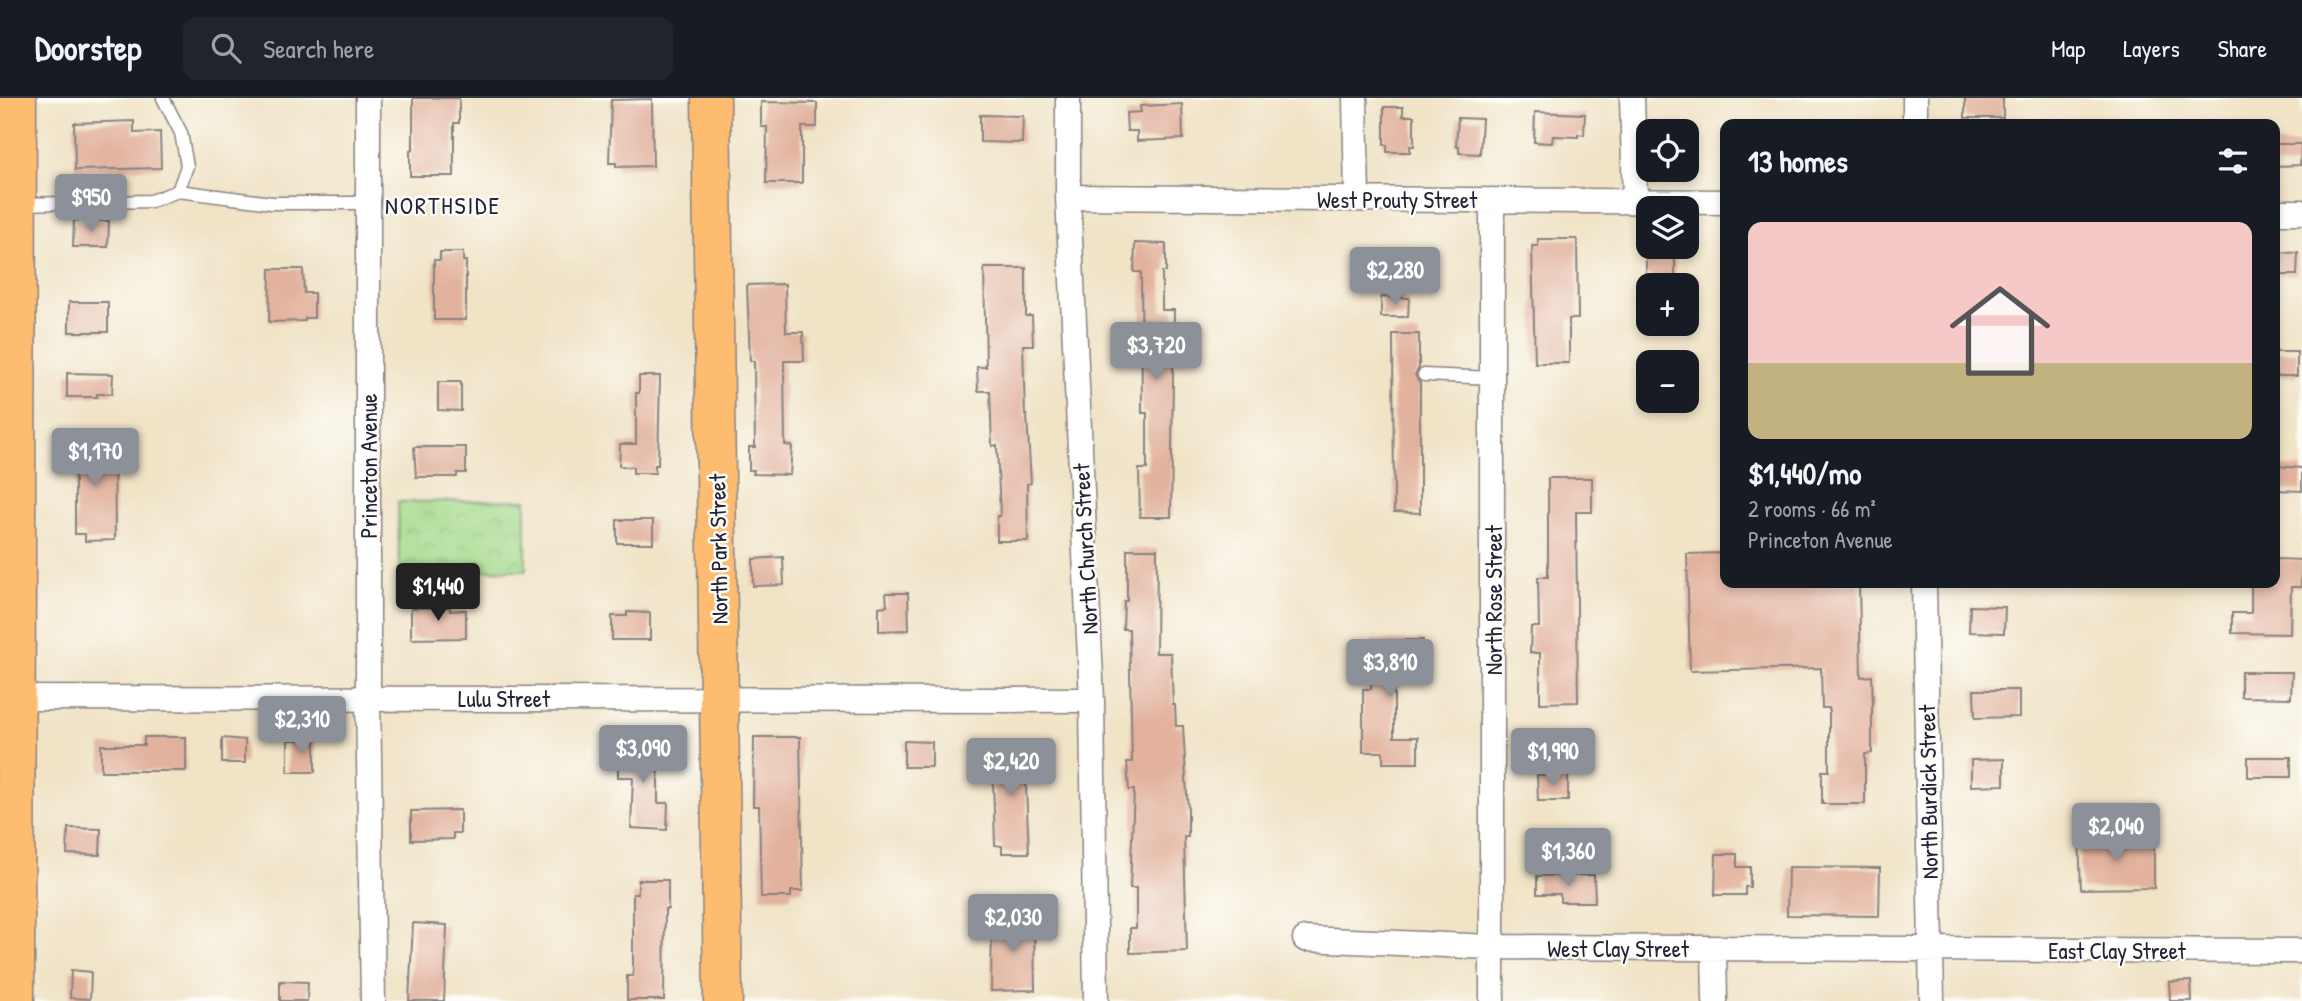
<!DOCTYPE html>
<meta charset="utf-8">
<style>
:root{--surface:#171b24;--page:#20242c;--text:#f1f3f6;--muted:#9ea1a6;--line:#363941;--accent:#8c9099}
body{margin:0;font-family:"Patrick Hand",sans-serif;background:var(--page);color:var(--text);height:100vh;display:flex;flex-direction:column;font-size:26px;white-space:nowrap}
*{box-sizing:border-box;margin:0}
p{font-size:23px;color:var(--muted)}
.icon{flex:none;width:38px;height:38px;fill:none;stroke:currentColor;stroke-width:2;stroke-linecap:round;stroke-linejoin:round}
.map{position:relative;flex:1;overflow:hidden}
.sheet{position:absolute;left:1720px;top:21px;width:560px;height:469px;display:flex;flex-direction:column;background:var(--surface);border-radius:14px;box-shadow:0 4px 10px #0003}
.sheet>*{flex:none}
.controls{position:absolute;left:1636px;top:21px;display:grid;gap:14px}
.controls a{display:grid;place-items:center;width:63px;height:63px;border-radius:14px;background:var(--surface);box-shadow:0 4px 10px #0003;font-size:35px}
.price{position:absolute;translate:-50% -60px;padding:0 16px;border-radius:7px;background:var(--accent);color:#fff;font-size:23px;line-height:46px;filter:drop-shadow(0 2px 4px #0008)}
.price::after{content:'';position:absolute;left:50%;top:42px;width:21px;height:16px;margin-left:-10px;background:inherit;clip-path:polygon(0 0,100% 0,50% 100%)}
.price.current{background:#222;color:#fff}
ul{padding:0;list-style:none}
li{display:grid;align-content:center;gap:14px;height:371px;padding:0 28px}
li+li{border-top:2px solid var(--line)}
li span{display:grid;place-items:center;height:217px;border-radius:14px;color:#555}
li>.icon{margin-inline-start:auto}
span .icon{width:126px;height:126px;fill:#fffc;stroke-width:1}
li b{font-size:30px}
h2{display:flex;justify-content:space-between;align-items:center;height:84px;padding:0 28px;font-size:30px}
header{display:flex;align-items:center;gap:42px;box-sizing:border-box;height:98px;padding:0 35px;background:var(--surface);border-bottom:2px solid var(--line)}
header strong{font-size:33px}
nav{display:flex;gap:38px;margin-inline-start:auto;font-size:24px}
.search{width:490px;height:63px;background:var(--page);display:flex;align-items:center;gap:18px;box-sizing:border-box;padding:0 24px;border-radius:14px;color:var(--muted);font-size:26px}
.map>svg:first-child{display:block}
.park{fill:url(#park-crowns);stroke:#627e62;stroke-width:2}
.building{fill:#e2b29e}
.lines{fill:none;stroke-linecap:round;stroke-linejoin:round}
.service-casing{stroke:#898280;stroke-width:15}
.minor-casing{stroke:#898280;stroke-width:27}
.primary-casing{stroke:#898280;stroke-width:41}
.service{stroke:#fff;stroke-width:12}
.minor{stroke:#fff;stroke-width:24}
.primary{stroke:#febc70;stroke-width:38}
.labels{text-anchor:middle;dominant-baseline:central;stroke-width:5;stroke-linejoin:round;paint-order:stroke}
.street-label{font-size:23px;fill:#22223b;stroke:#fdfcf7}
.neighbourhood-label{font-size:24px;letter-spacing:2px;fill:#22223b;stroke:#fdfcf7}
</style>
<header>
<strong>Doorstep</strong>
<div class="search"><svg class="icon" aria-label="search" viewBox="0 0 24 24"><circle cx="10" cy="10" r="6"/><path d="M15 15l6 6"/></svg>Search here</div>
<nav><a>Map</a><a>Layers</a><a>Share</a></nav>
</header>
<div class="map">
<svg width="2302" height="903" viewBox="0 0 2302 903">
<defs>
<pattern id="park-crowns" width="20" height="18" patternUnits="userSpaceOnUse" patternTransform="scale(1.75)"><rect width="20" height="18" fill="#a3d98a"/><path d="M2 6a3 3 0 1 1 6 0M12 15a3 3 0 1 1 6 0" fill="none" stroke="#8cba78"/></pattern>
</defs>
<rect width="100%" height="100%" fill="#fdfcf7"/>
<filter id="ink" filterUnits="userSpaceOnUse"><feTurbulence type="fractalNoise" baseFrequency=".0143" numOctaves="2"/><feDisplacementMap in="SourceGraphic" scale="14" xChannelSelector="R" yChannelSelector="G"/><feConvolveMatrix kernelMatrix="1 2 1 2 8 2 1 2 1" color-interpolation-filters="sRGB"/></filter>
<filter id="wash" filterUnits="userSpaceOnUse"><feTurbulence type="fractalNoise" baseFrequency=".00686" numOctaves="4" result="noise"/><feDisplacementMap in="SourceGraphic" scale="28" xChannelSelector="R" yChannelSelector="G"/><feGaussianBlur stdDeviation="1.57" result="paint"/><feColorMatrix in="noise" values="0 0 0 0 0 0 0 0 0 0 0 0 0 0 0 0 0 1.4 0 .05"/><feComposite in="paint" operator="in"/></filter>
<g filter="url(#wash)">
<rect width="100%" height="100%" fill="#f0e3c6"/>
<path class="park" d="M526 402V472L399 473 398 404Z"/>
<g id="blocks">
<path class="building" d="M413 0H459V25H454V78H410V53L413 52Z
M1965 0H2003V20H1965Z
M652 1 653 68 616 69V65H609L611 2Z
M761 4 817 5V29H802V85H766L767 29H761Z
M1182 6 1183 41 1137 43V33H1127L1126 15 1141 14 1140 8Z
M1384 9H1403V18H1414V48H1410V54H1387V47H1384Z
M1535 14 1585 16 1584 37 1578 36V39L1553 38 1552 45 1534 44Z
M980 17 1023 18 1022 45 980 44Z
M1458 20 1482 21 1480 56 1459 55V48H1456Z
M134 23V35L160 34 161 70 75 72 74 25Z
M2275 46H2301L2300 67 2275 68Z
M74 122 109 123 108 149H73Z
M1538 141H1577L1578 221H1569V265H1535L1532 148H1538Z
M1135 145 1166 146V174H1162V212H1174L1171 419H1140L1139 371H1147V315H1142L1141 174H1134Z
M1646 149H1675V187H1652V177H1646Z
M440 154H463V163H466V222H434V162H440Z
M2275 154 2298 155 2297 177H2275Z
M984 170H1026V218H1032L1033 247H1023L1025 317H1027L1031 385 1027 386 1028 443H997V418H1000L997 347 992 348 990 293H978L977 269H986Z
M270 171H303L304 195H314V220H305V223L269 224Z
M785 186 786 234H803L804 263H784L785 347 792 348 790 377 753 376 754 372H749V349H755L754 263H750L747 187Z
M1381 199 1409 200 1408 219H1381Z
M69 204H108V234H69Z
M1393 236H1419V270L1415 277 1420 285V415L1394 414Z
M2275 254H2297V278H2275Z
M67 275 113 276 112 296H97V299H67Z
M639 278H660L658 367H655V375H633V369L619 368 620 346H636V295H639Z
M438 284H461V313L438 312Z
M75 338H114L115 442 85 443V436H75Z
M414 349H466V375H457V379H416Z
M2275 368 2302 370V393L2275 392Z
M1548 380H1592V414H1576L1578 604 1540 605V555H1530L1531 529H1539L1538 479H1548Z
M617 422H653V445H617Z
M1127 451H1157L1156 555H1171L1173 607H1175L1176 628H1183L1188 713V739H1184L1187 853 1130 855V830H1136V790H1130L1134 692H1129L1127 664H1132L1129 531H1123L1124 503H1127Z
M1726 455V485H1859L1861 579 1872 578 1873 608 1872 609V655L1865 656V706H1822V673H1829V610H1822L1821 570 1690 573 1687 456Z
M783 459 784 487 753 488V461Z
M2275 461 2301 462V489H2291L2290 536 2232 535V515H2251V485H2275Z
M886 495H908L909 532 879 533V509L887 508Z
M1970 508 2005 509 2004 535 1969 534Z
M450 509V513L466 512V540L411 541V510Z
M627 514 650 515V542H612V518H627Z
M1372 542H1423V580H1394V639H1418V665H1383V654H1363V591H1371Z
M2241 574H2292L2291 600 2241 599Z
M1974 592H2019V619L1975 620Z
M144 639H186V673H101V647H144Z
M754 639H800L803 793H791V799H761L759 708H753Z
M222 640 245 642V665H222Z
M288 642H315V674H288Z
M904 643 932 644V669H904Z
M629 645H658V705H668L667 732 631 730 633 679H618V646Z
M1030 648 1031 666H1025L1029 755H1002V748L995 747 992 649Z
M2248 659H2291V679H2248Z
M2004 661V687L1971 688V662Z
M1568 676V703H1538L1537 677Z
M460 712V735H453V741L411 742V713Z
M68 730 101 731 100 757 67 756Z
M2104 738V741L2154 742V790L2081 791 2079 739Z
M1716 756H1737V769H1750V789H1745V797H1715Z
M1788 769 1880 770 1879 818 1787 817Z
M1594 777 1595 804H1560V796H1537V778Z
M638 782H668V811H665L664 902H627V878H633V796H638Z
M992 819 1034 820 1035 892 991 893Z
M413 825 447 827 444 903H409Z
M71 872 91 874 90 901 70 900Z
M280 883 308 884 307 903H280Z
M2191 883 2192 903H2170L2169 884Z"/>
</g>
</g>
<g filter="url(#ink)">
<use href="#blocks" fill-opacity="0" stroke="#898280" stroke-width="2"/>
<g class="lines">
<defs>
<path id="service" d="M178 93 272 105H368
M21 106 151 103 178 93 187 68 181 35 163 0
M1424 277 1493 280"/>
<path id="minor" d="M368 0V600L373 903
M1068 0V99L1092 602 1096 903
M1355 0 1357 101
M1632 0 1635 102
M1915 0V26
M1068 99 1726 104
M1492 102V903
M2275 114H2302
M1924 485 1932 903
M1 600 1092 602
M1305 841 1492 849 2302 853
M1714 851 1715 903"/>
<path id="primary" d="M711 0 723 903
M15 903 17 0"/>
</defs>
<use href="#service" class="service-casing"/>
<use href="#minor" class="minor-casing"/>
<use href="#primary" class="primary-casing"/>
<use href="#service" class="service"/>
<use href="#minor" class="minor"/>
<use href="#primary" class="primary"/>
</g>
</g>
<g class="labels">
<g class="street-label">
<text x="1397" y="101">West Prouty Street</text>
<text transform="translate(368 368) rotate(-90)">Princeton Avenue</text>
<text transform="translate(718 451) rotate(-91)">North Park Street</text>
<text transform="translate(1085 451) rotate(-93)">North Church Street</text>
<text transform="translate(1493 502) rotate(-90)">North Rose Street</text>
<text x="504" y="600">Lulu Street</text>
<text transform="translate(1928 694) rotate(-91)">North Burdick Street</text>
<text x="1618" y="850">West Clay Street</text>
<text x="2117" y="852">East Clay Street</text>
</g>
<g class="neighbourhood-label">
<text x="443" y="107">NORTHSIDE</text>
</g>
</g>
</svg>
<div class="controls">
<a><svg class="icon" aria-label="locate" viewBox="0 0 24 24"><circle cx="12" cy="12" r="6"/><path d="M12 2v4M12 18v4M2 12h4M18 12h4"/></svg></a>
<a><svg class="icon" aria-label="layers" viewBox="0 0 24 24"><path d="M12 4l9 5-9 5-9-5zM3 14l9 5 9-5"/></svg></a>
<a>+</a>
<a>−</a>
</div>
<b class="price" style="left:91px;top:136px">$950</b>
<b class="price" style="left:1395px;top:209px">$2,280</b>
<b class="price" style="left:1156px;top:284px">$3,720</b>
<b class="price" style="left:95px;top:390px">$1,170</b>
<b class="price current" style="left:438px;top:525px">$1,440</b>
<b class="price" style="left:1390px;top:601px">$3,810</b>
<b class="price" style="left:302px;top:658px">$2,310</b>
<b class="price" style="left:643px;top:687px">$3,090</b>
<b class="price" style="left:1553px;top:690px">$1,990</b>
<b class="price" style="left:1011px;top:700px">$2,420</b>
<b class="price" style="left:2116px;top:765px">$2,040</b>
<b class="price" style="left:1568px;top:790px">$1,360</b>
<b class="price" style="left:1013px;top:856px">$2,030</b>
<section class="sheet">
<h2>13 homes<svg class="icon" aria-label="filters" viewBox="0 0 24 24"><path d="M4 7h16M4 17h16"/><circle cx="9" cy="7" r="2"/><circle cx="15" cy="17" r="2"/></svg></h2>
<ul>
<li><span style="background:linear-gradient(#f6c9c9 65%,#c2b280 0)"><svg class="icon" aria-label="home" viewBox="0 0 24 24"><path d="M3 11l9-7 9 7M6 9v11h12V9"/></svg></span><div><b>$1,440/mo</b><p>2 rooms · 66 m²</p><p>Princeton Avenue</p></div></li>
</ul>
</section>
</div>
